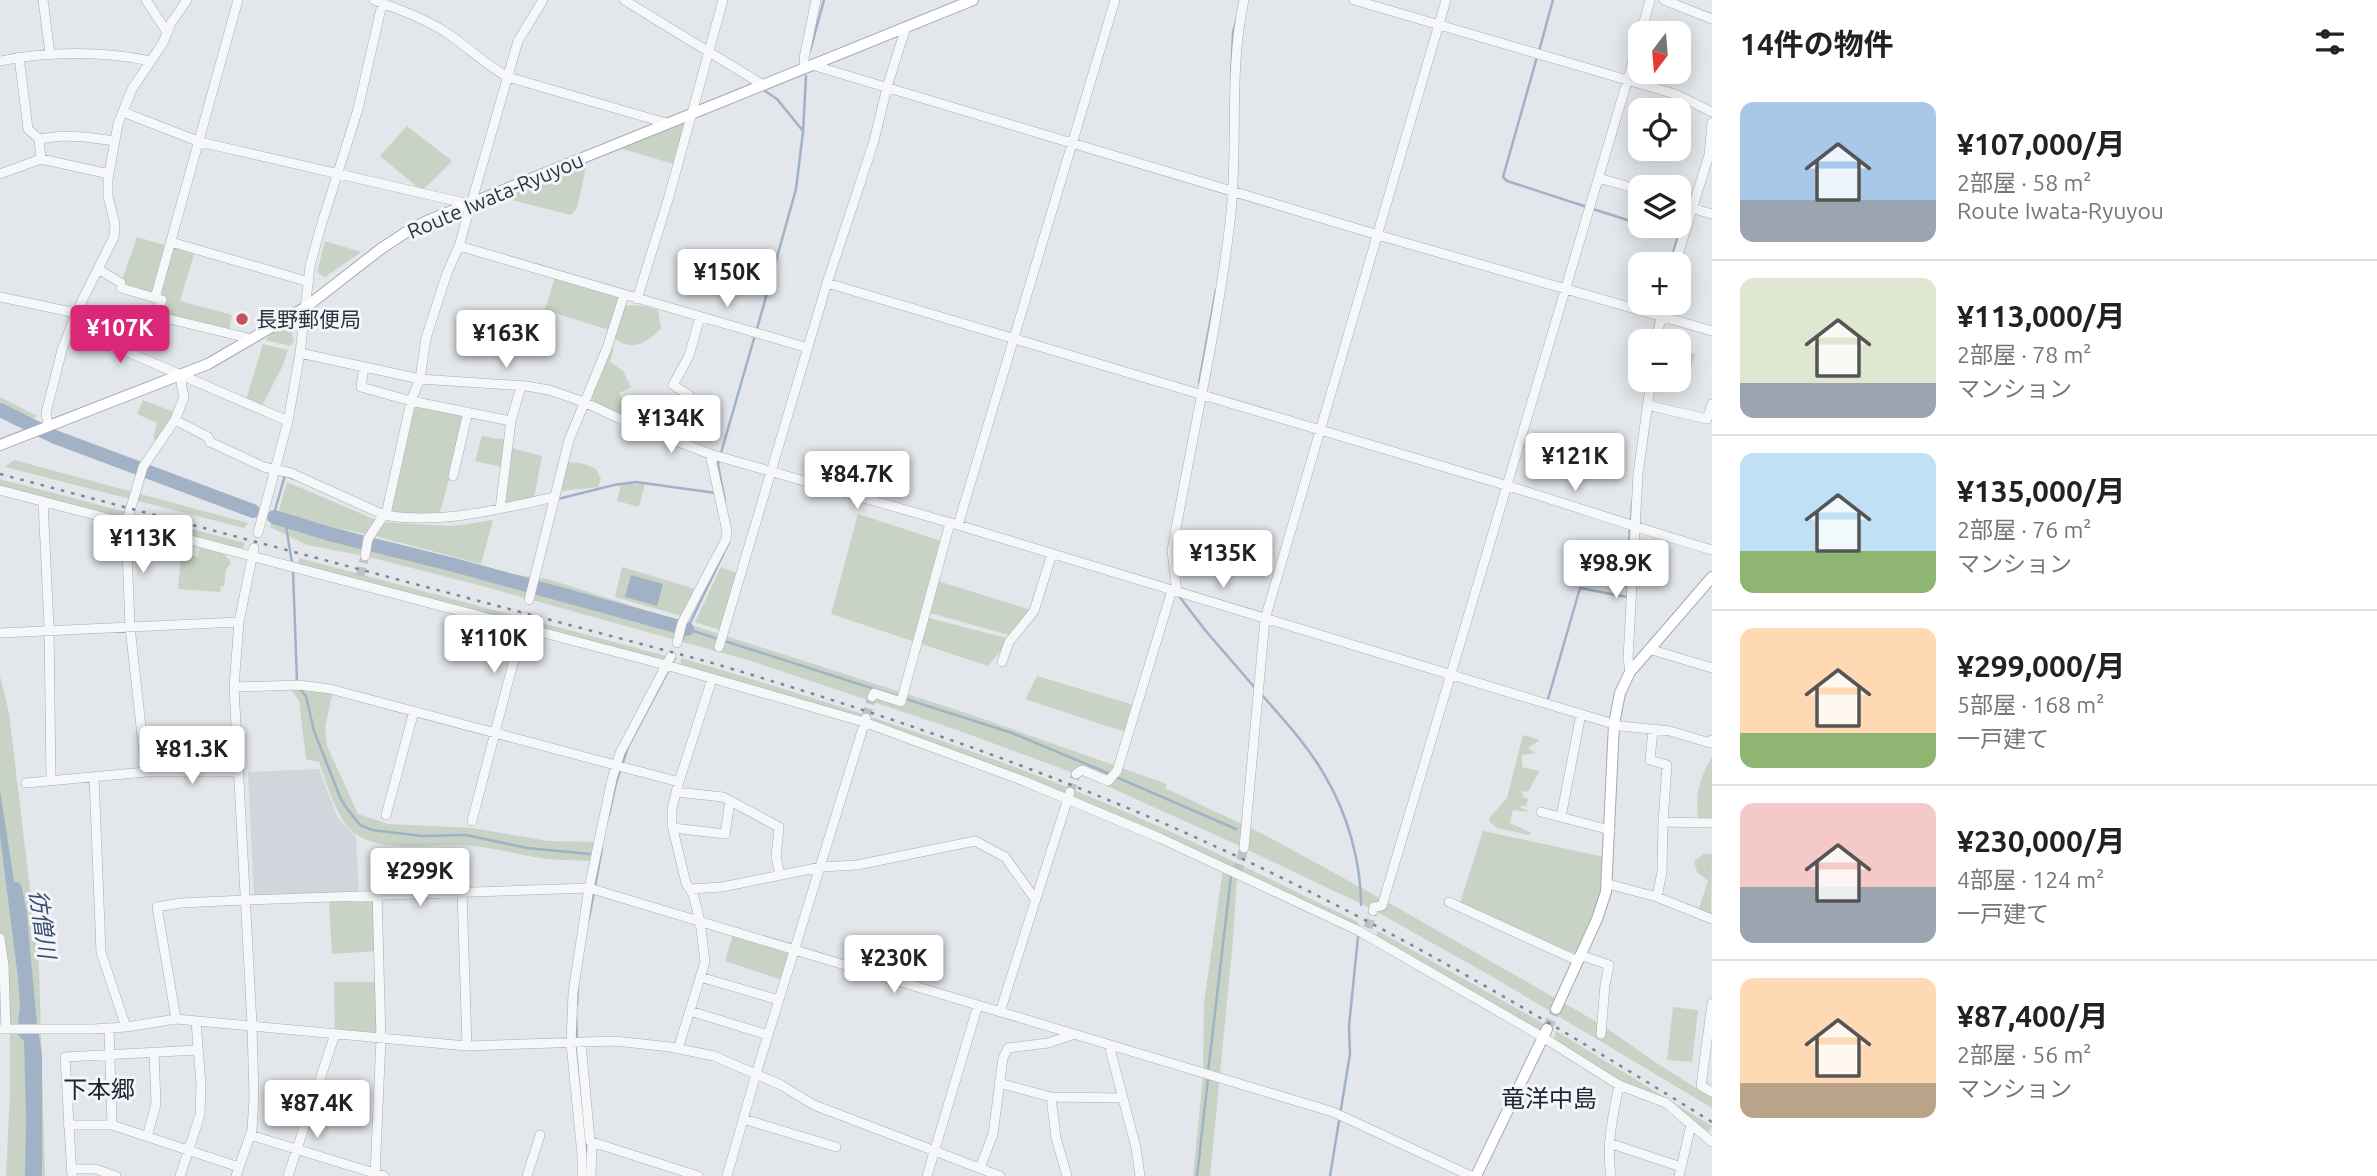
<!DOCTYPE html>
<html lang="ja">
<meta charset="utf-8">
<style>
:root{--surface:#fff;--page:#f2f2f2;--text:#222;--muted:#767676;--line:#e0e0e0;--accent:#db2777}
body{margin:0;font-family:Ubuntu,"Noto Sans JP",sans-serif;background:var(--page);color:var(--text);height:100vh;display:flex;flex-direction:column;font-size:26px;white-space:nowrap}
*{box-sizing:border-box;margin:0}
p{font-size:23px;color:var(--muted)}
.icon{flex:none;width:38px;height:38px;fill:none;stroke:currentColor;stroke-width:2;stroke-linecap:round;stroke-linejoin:round}
.map{position:relative;flex:1;overflow:hidden}
.panel{display:flex;flex-direction:column;background:var(--surface);width:665px}
.panel>*{flex:none}
.needle{width:46px;rotate:196deg}
.fabs{position:absolute;left:1628px;top:21px;display:grid;gap:14px}
.fabs a{display:grid;place-items:center;width:63px;height:63px;border-radius:14px;background:var(--surface);box-shadow:0 4px 18px #0003;font-size:35px}
.price{position:absolute;translate:-50% -60px;padding:0 16px;border-radius:7px;background:#fff;color:#222;font-size:23px;line-height:46px;filter:drop-shadow(0 2px 4px #0008)}
.price::after{content:'';position:absolute;left:50%;top:42px;width:21px;height:16px;margin-left:-10px;background:inherit;clip-path:polygon(0 0,100% 0,50% 100%)}
.price.selected{background:var(--accent);color:#fff}
ul{padding:0;list-style:none}
li{display:flex;align-items:center;gap:21px;height:175px;padding:0 28px}
li+li{border-top:2px solid var(--line)}
li span{display:grid;place-items:center;flex:none;width:196px;height:140px;border-radius:14px;color:#555}
li>.icon{margin-inline-start:auto}
span .icon{width:84px;height:84px;fill:#fffc;stroke-width:1}
li b{font-size:30px}
h2{display:flex;justify-content:space-between;align-items:center;height:84px;padding:0 28px;font-size:30px}
main{display:flex;flex:1;min-height:0}
.map>svg:first-child{display:block}
.built{fill:#d1d5dc}
.green{fill:#c8d3c5}
.water{fill:#a1b2c7}
.lines{fill:none;stroke-linecap:round;stroke-linejoin:round}
.stream{stroke:#a1b2c7;stroke-width:2.5}
.river{stroke:#a1b2c7;stroke-width:14}
.minor-tunnel{stroke:#bec2c8;stroke-width:9;stroke-dasharray:9 4.5;stroke-linecap:butt}
.major-tunnel{stroke:#bec2c8;stroke-width:10;stroke-dasharray:10 5;stroke-linecap:butt}
.minor-casing{stroke:#a8adb4;stroke-width:10}
.major-casing{stroke:#a3aab5;stroke-width:12}
.minor{stroke:#f6f7f9;stroke-width:9}
.major{stroke:#fff;stroke-width:10}
.rail{stroke:#7e8593;stroke-width:2.5;stroke-dasharray:3.5 7;stroke-linecap:butt}
.poi-dot{fill:#c45360;stroke:#f3f5f8;stroke-width:2.5}
.labels{text-anchor:middle;dominant-baseline:central;stroke-width:6;stroke-linejoin:round;paint-order:stroke}
.street-label{font-size:21px;fill:#2c3341;stroke:#f3f5f8}
.poi-label{font-size:21px;fill:#2c3341;stroke:#f3f5f8;text-anchor:start}
.water-label{font-size:23px;font-style:italic;fill:#395072;stroke:#f3f5f8}
.quarter-label{font-size:24px;fill:#1e2432;stroke:#f3f5f8}
</style>
<main>
<div class="map">
<svg width="1712" height="1176" viewBox="0 0 1712 1176">
<rect width="100%" height="100%" fill="#e3e6ea"/>
<path class="built" d="M319 769 338 818 356 837 359 893 254 897 248 772Z"/>
<path class="green" d="M686 120 677 165 619 148Z
M407 126 452 161 422 191 380 156Z
M587 162 577 208 571 215 504 198Z
M137 237 194 254 180 301 232 315 229 334 157 316 162 300 121 283Z
M325 241 361 252 325 277 317 272Z
M556 274 624 295 620 308C632 302 646 306 658 310L661 328C648 342 633 352 615 339L618 327 612 331 545 310Z
M280 327 291 328 294 341 290 346 265 340Z
M263 344 288 350 283 365 260 410 245 403Z
M607 348H614L610 362 623 371 631 387 619 393 629 413 625 417 592 400 591 384Z
M1678 350 1695 354 1689 376 1677 383 1661 380H1678Z
M0 397 37 416 17 426 0 417Z
M143 400 174 412 172 419 157 441 153 439 157 423 137 414Z
M411 404 467 415 440 512 398 517 387 515Z
M482 436 506 440 502 467 475 461Z
M508 447 542 456 534 498 500 506Z
M14 460 248 523 244 528 5 467Z
M563 462 581 463 596 469 601 479 598 487 562 491 561 472Z
M0 479 245 543 241 551 0 490Z
M287 482 376 520 366 534 338 528 495 572 548 579 966 713 1167 784 1165 788 1263 834 1398 908 1602 1025 1655 1062 1712 1098V1108L1493 977 1370 908 1229 841 1098 782 960 731 748 660 486 587 365 556 307 545 270 527 274 510 281 511 279 510Z
M621 484H645L639 507 617 501Z
M858 514 944 542 935 580 1034 611 1013 636 926 612 925 617 1010 639 988 666 831 614Z
M493 520 481 564 371 535 380 522 453 526Z
M182 544 189 545 188 555 198 557 200 547C213 550 224 550 231 563L226 569 224 586H221L220 592 178 589Z
M299 558 670 657 666 665 298 565Z
M622 567 699 590 685 617 615 597Z
M721 567 740 574 723 631 695 622Z
M681 658C807 695 932 735 1054 782 1158 823 1258 873 1358 922V929L1237 874 1233 940 1210 1176H1193L1203 1076 1204 1004 1222 875 1226 869 1174 844 866 722 680 669Z
M0 676 9 713 39 965 45 1176H6L10 1095V1030L0 938Z
M1037 676 1134 705 1125 732 1025 699Z
M288 685 333 690 325 728 327 746 358 814 388 824 472 828 548 841 598 842 595 861C577 860 559 861 541 858 515 854 488 846 461 845 429 844 385 853 355 834 338 822 326 782 319 762L306 759 299 701Z
M1523 735 1540 740 1528 748 1535 753 1522 755V767L1540 771C1534 778 1533 785 1528 792L1522 791 1523 797 1528 799 1526 806H1519L1529 812 1513 810 1510 823 1531 833 1529 835 1497 828 1489 821 1490 817 1507 798Z
M1712 757V821L1699 823C1694 797 1699 779 1712 757Z
M1483 831 1609 858 1606 892 1580 955 1520 934 1459 906Z
M1704 854H1712L1711 919 1699 908 1708 881 1697 872 1694 861Z
M374 901 378 951 332 954 329 902Z
M1378 931 1546 1025 1541 1036 1375 939Z
M733 935 793 955 782 980 725 961Z
M334 982H379L381 1038 335 1034Z
M1673 1007 1698 1010 1692 1062 1667 1060Z
M1556 1031 1712 1126 1706 1137 1667 1104 1619 1085 1553 1044Z"/>
<path class="water" d="M631 575 663 584 657 606 625 597Z
M0 790 20 920 30 1029 34 1050 36 1112 34 1176H25L26 1118 24 1041 17 1034 20 1005 18 978 0 836Z"/>
<g class="lines">
<path class="stream" d="M810 51 824 0
M1539 51 1553 0
M1537 57 1503 177 1507 181 1587 207
M1231 78 1233 32 1237 18
M765 91 777 99 803 131
M1593 209 1640 224
M1645 226 1678 236 1670 264
M757 329 796 189 803 132 806 76
M1654 331 1660 303
M1199 383 1216 290
M721 453 755 335
M719 460 718 465 725 501
M558 499 614 485 636 482 723 494
M1631 521 1632 503
M292 563 285 520 274 514 285 475 294 479
M293 570 297 682
M1627 587 1630 527
M1179 596 1205 630 1255 688
M687 629 1012 733 1110 774
M682 640 729 542
M299 688 306 696 314 731 340 797 345 806 360 825 372 830 422 836 466 835 527 848 601 855
M1262 695C1284 720 1309 747 1325 776 1347 813 1361 861 1361 905
M1548 699 1580 588 1627 597
M1116 777 1236 829
M609 815 616 783 628 747 675 658
M589 918 602 849
M577 1005 578 987
M576 1015 577 1040
M577 1050 578 1071
M1208 1072 1231 876
M579 1081 583 1109
M586 1140 587 1176
M1197 1176 1208 1079
M1330 1176 1350 1054 1349 1026 1358 937"/>
<path class="river" d="M0 410 55 437 253 511
M274 517 333 535 454 565 687 629
M15 889 20 914 30 1026 35 1055V1176"/>
<path class="minor-tunnel" d="M360 576 365 556
M866 717 872 697
M1070 792 1076 774
M1237 873 1244 848
M1368 928 1373 911"/>
<path class="major-tunnel" d="M1547 1029 1556 1009"/>
<defs>
<path id="minor" d="M43 0 50 54
M146 0 167 32
M374 0C400 10 427 19 450 35 470 49 487 66 508 77L666 123
M624 0 763 85
M1354 0 1675 94 1712 112
M1664 0 1712 19
M1641 33 1650 0
M19 57 28 129 39 139 62 136 85 137 115 141
M0 61C51 51 100 51 151 61
M812 65 1378 235 1712 331
M805 68 804 58 816 0
M123 112 200 142 469 204
M39 139 41 159 109 174
M0 174 41 159
M1599 178 1640 190
M1678 202 1692 206
M1691 208 1712 214
M171 242 309 282
M459 246 808 348
M1675 264 1709 155 1712 123
M98 269 121 283V288L162 300 157 316 252 339
M827 283C1052 352 1280 416 1505 485 1574 506 1643 530 1712 550
M0 297 76 313
M155 298 238 0
M637 299 668 200 723 0
M68 334 130 353 288 421
M1656 341 1664 303
M300 353 420 379 526 386 549 390 584 402 629 423 710 454 958 525 1620 726 1670 731 1710 743 1712 740
M364 367 361 387 411 401 511 421
M1647 405 1707 419 1712 404
M175 420 208 437 210 442 264 467 291 473 384 515C441 525 499 509 555 497
M48 426 46 413 62 350 76 313 114 237 115 225 108 196V179L118 124 132 89 163 43 171 23 187 0
M672 440 689 395 673 385 689 356 700 317
M453 476 468 412
M0 490 666 665 864 722 1024 781 1160 838 1359 931 1541 1036 1619 1085 1666 1103 1712 1142
M43 501 49 627 51 780
M500 509 511 421 521 386
M958 525 1115 0
M258 533 288 421 300 353 310 266 321 226 358 109 383 0
M365 556 368 539 387 510 411 401 420 379 426 338 447 273 459 246 518 41 543 0
M1177 592 1172 551C1191 441 1217 332 1230 222 1239 148 1228 73 1244 0
M529 600 569 440 607 348 624 295
M0 633 239 622
M677 643 682 623 726 539 727 531 710 454
M719 647 827 283 874 141 887 87 906 27
M1649 649 1712 668
M1002 662 1009 642 1034 611 1052 554
M1630 672 1628 658 1638 474 1651 380
M234 687 299 685 330 689 679 782
M872 697 874 693 901 702 950 523
M1653 729 1650 760 1667 765 1663 822 1662 872 1657 897
M146 772 130 627 126 524 143 467 175 420 184 397 180 376
M1076 774 1082 770 1108 781 1117 771 1172 590
M94 777 101 952 126 1027
M26 783 146 772H239
M676 792 723 797 779 827 776 857 780 875
M1541 812 1610 830
M386 815 414 711
M1561 817 1581 714
M472 821 525 617
M1663 822 1712 823
M673 828 725 834 730 801
M1244 848 1265 619 1446 0
M1608 884 1657 897 1712 919
M690 889 722 887 821 867 857 865 975 841 1005 857 1035 899
M462 892 467 1046
M1449 902 1578 961
M1373 911 1374 907 1382 906 1640 38
M0 938 4 966 6 1029
M1580 955 1609 965 1605 985 1601 1034
M700 977 779 1000
M1712 1003 1701 1086 1712 1092
M690 1011 768 1035
M1000 1012 1070 792
M176 1019 157 907 181 903 245 900 589 888 1333 1112 1471 1176
M109 1028 112 1125
M0 1029H93L126 1027 176 1019 467 1046 615 1041 670 1047 714 1056 781 1085 814 1105 1000 1176
M581 1043 590 1141 592 1142 591 1176
M1109 1045 1136 1148 1140 1176
M678 1049 705 962 700 921 693 894 686 883 672 825V809L677 788 712 679
M999 1083 1051 1097 1123 1098
M1051 1097 1056 1138 1067 1176
M743 1119 836 1147
M68 1125H112L239 1167
M250 1135 384 1176
M147 1137 156 1104 154 1052
M592 1142 698 1176
M1609 1143 1681 1167
M980 1168 993 1134 1003 1058 1008 1048 1048 1043 1072 1035
M71 1169H95L116 1176
M72 1176 65 1057 198 1050
M180 1176 200 1115 201 1085 196 1021
M236 1176 252 1130 254 1098 252 1025 234 687 239 622 254 548
M288 1176 335 1034
M375 1176 381 1038 377 894
M527 1176 540 1135
M582 1176V1155L571 1044 573 993 589 888 612 779 620 753 671 656
M727 1176 756 1074 866 718
M927 1176 978 1005
M1611 1176C1606 1144 1613 1116 1619 1085
M1679 1176 1691 1125"/>
<path id="major" d="M0 445 208 364 306 307 382 248 408 231 427 221 973 0
M1556 1009 1597 919 1606 892 1614 724 1620 693 1630 672 1712 577
M1476 1176 1547 1029"/>
</defs>
<use href="#minor" class="minor-casing"/>
<use href="#major" class="major-casing"/>
<use href="#minor" class="minor"/>
<use href="#major" class="major"/>
<path class="rail" d="M0 474 709 662C894 717 1077 780 1251 863 1411 939 1562 1029 1712 1122"/>
</g>
<circle class="poi-dot" cx="242" cy="319" r="7"/>
<g class="labels">
<g class="street-label">
<text transform="translate(495 195) rotate(-23)">Route Iwata-Ryuyou</text>
</g>
<g class="poi-label">
<text x="256" y="319">長野郵便局</text>
</g>
<g class="water-label">
<text transform="translate(43 924) rotate(82)">彷僧川</text>
</g>
<g class="quarter-label">
<text x="99" y="1089">下本郷</text>
<text x="1549" y="1098">竜洋中島</text>
</g>
</g>
</svg>
<div class="fabs">
<a><svg class="needle" viewBox="-14 -14 28 28"><path d="M0-13l5 13h-10z" fill="#e53935"/><path d="M0 13l5-13h-10z" fill="#767676"/></svg></a>
<a><svg class="icon" aria-label="locate" viewBox="0 0 24 24"><circle cx="12" cy="12" r="6"/><path d="M12 2v4M12 18v4M2 12h4M18 12h4"/></svg></a>
<a><svg class="icon" aria-label="layers" viewBox="0 0 24 24"><path d="M12 4l9 5-9 5-9-5zM3 14l9 5 9-5"/></svg></a>
<a>+</a>
<a>−</a>
</div>
<b class="price" style="left:727px;top:309px">¥150K</b>
<b class="price selected" style="left:120px;top:365px">¥107K</b>
<b class="price" style="left:506px;top:370px">¥163K</b>
<b class="price" style="left:671px;top:455px">¥134K</b>
<b class="price" style="left:1575px;top:493px">¥121K</b>
<b class="price" style="left:857px;top:511px">¥84.7K</b>
<b class="price" style="left:143px;top:575px">¥113K</b>
<b class="price" style="left:1223px;top:590px">¥135K</b>
<b class="price" style="left:1616px;top:600px">¥98.9K</b>
<b class="price" style="left:494px;top:675px">¥110K</b>
<b class="price" style="left:192px;top:786px">¥81.3K</b>
<b class="price" style="left:420px;top:908px">¥299K</b>
<b class="price" style="left:894px;top:995px">¥230K</b>
<b class="price" style="left:317px;top:1140px">¥87.4K</b>
</div>
<section class="panel">
<h2>14件の物件<svg class="icon" aria-label="filters" viewBox="0 0 24 24"><path d="M4 7h16M4 17h16"/><circle cx="9" cy="7" r="2"/><circle cx="15" cy="17" r="2"/></svg></h2>
<ul>
<li><span style="background:linear-gradient(#a9c7e8 70%,#9aa5b1 0)"><svg class="icon" aria-label="home" viewBox="0 0 24 24"><path d="M3 11l9-7 9 7M6 9v11h12V9"/></svg></span><div><b>¥107,000/月</b><p>2部屋 · 58 m²</p><p>Route Iwata-Ryuyou</p></div></li>
<li><span style="background:linear-gradient(#dfe7d0 75%,#9aa5b1 0)"><svg class="icon" aria-label="home" viewBox="0 0 24 24"><path d="M3 11l9-7 9 7M6 9v11h12V9"/></svg></span><div><b>¥113,000/月</b><p>2部屋 · 78 m²</p><p>マンション</p></div></li>
<li><span style="background:linear-gradient(#bfe0f5 70%,#8fb573 0)"><svg class="icon" aria-label="home" viewBox="0 0 24 24"><path d="M3 11l9-7 9 7M6 9v11h12V9"/></svg></span><div><b>¥135,000/月</b><p>2部屋 · 76 m²</p><p>マンション</p></div></li>
<li><span style="background:linear-gradient(#ffd9b3 75%,#8fb573 0)"><svg class="icon" aria-label="home" viewBox="0 0 24 24"><path d="M3 11l9-7 9 7M6 9v11h12V9"/></svg></span><div><b>¥299,000/月</b><p>5部屋 · 168 m²</p><p>一戸建て</p></div></li>
<li><span style="background:linear-gradient(#f6c9c9 60%,#9aa5b1 0)"><svg class="icon" aria-label="home" viewBox="0 0 24 24"><path d="M3 11l9-7 9 7M6 9v11h12V9"/></svg></span><div><b>¥230,000/月</b><p>4部屋 · 124 m²</p><p>一戸建て</p></div></li>
<li><span style="background:linear-gradient(#ffd9b3 75%,#b9a48a 0)"><svg class="icon" aria-label="home" viewBox="0 0 24 24"><path d="M3 11l9-7 9 7M6 9v11h12V9"/></svg></span><div><b>¥87,400/月</b><p>2部屋 · 56 m²</p><p>マンション</p></div></li>
</ul>
</section>
</main>
